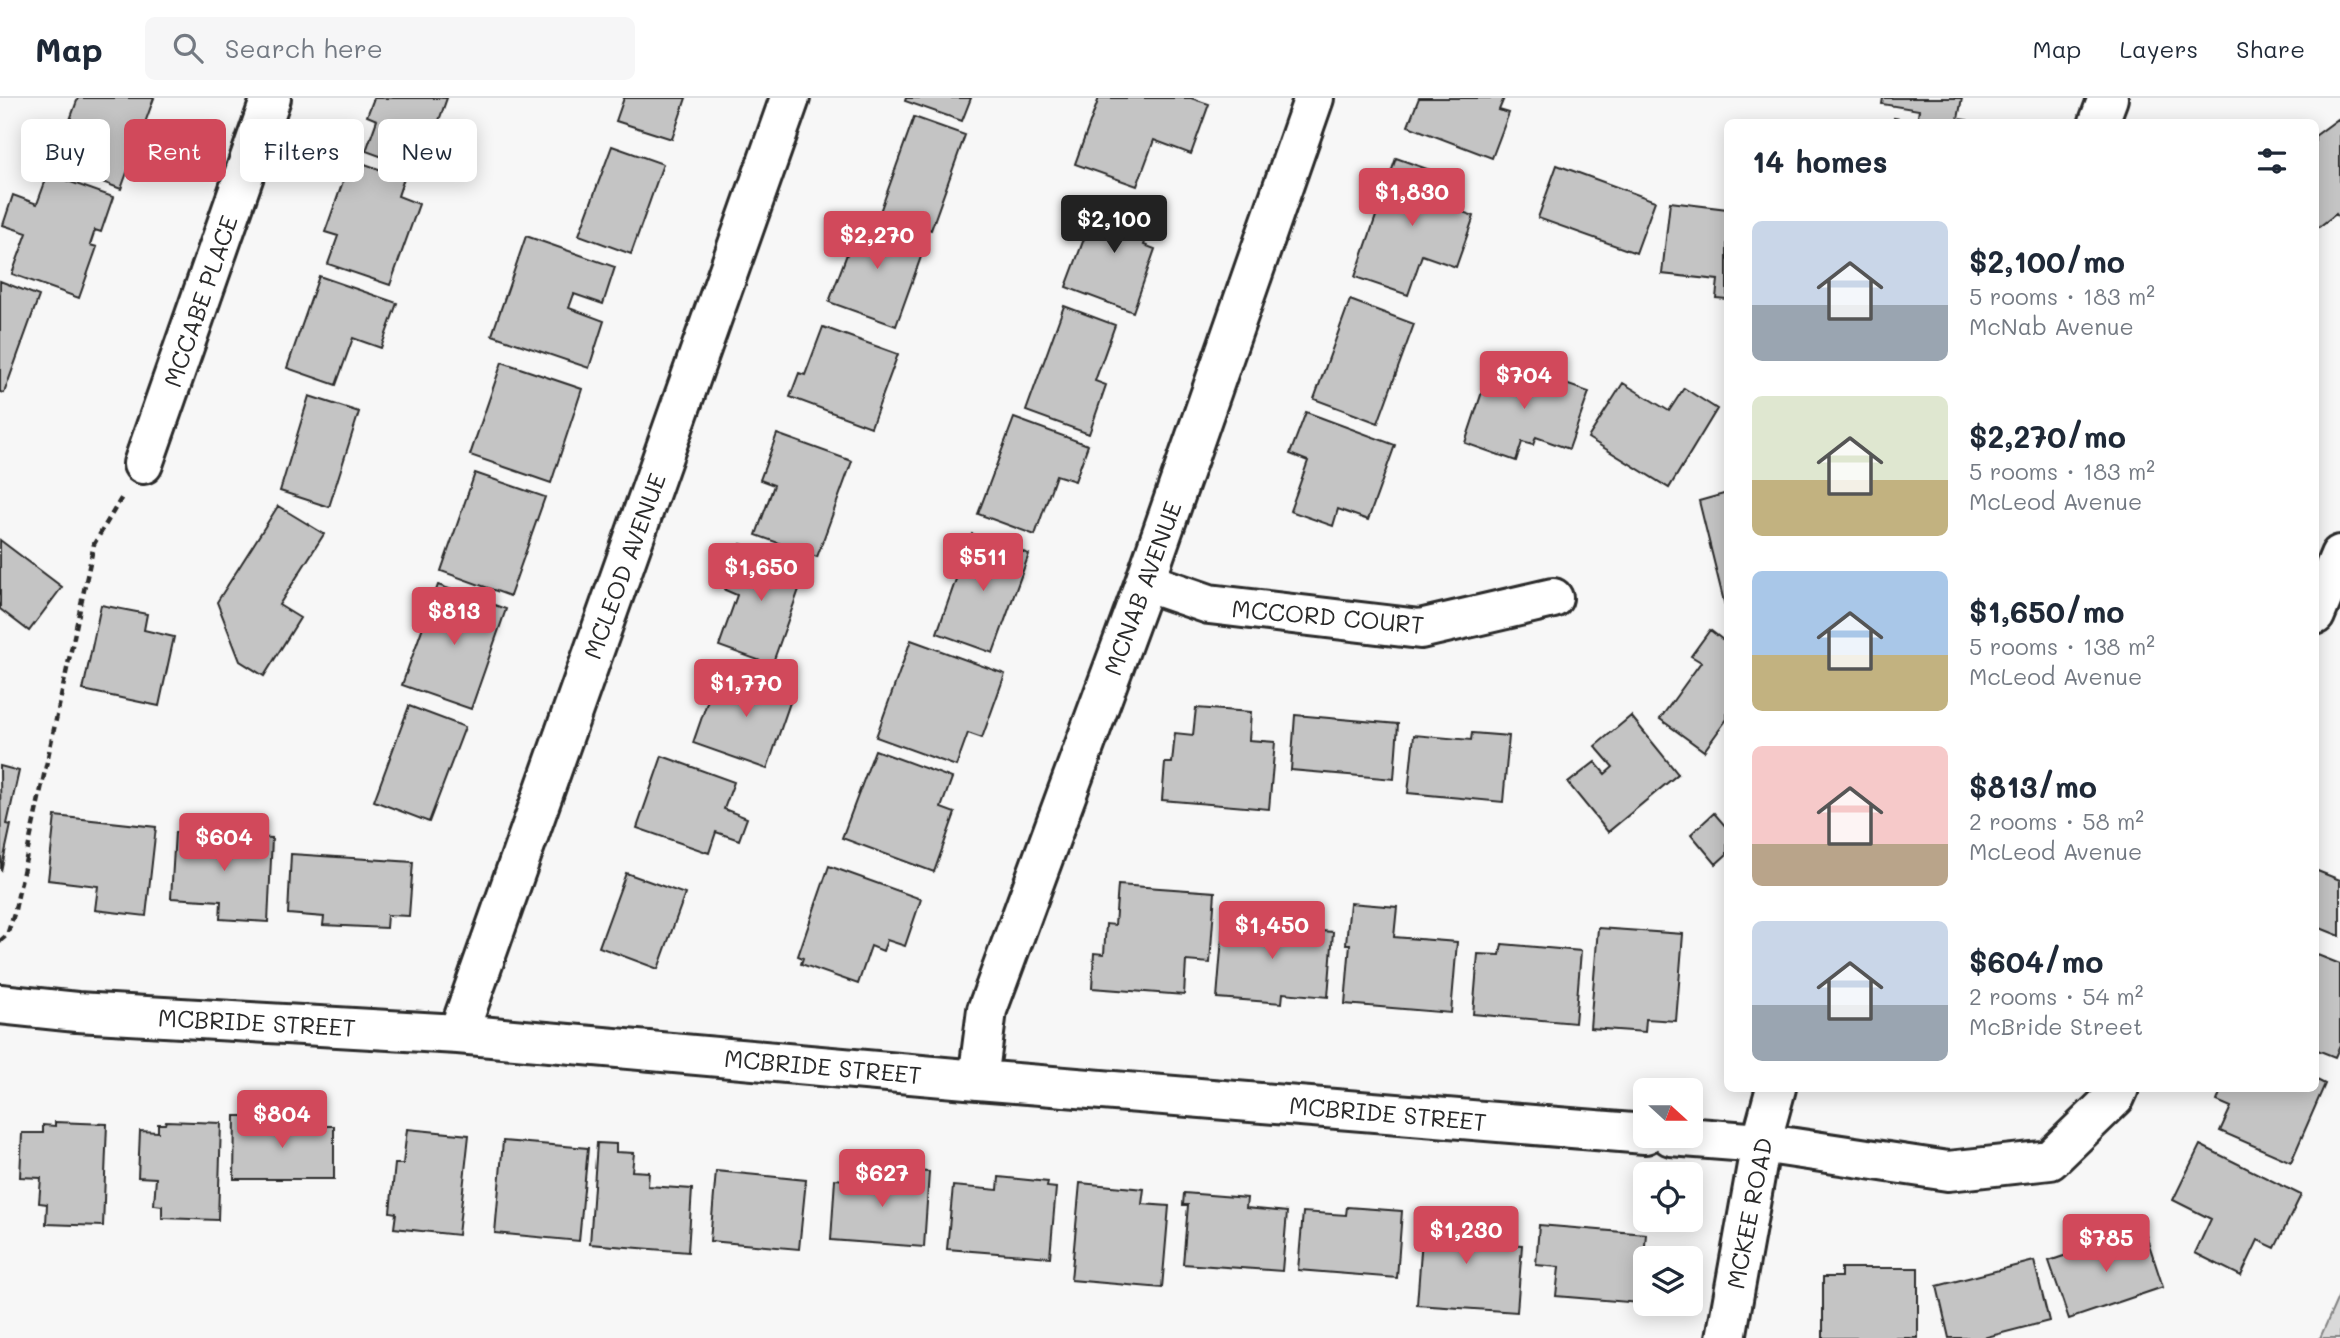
<!DOCTYPE html>
<meta charset="utf-8">
<style>
:root{--surface:#fff;--page:#f6f6f7;--text:#1f2937;--muted:#747a83;--line:#e0e1e3;--accent:#d1495b}
body{margin:0;font-family:Mali,sans-serif;background:var(--page);color:var(--text);height:100vh;display:flex;flex-direction:column;font-size:26px;white-space:nowrap}
*{box-sizing:border-box;margin:0}
p{font-size:23px;color:var(--muted)}
.icon{flex:none;width:38px;height:38px;fill:none;stroke:currentColor;stroke-width:2;stroke-linecap:round;stroke-linejoin:round}
.map{position:relative;flex:1;overflow:hidden}
.details{position:absolute;left:1724px;top:21px;width:595px;height:973px;display:flex;flex-direction:column;background:var(--surface);border-radius:10px;box-shadow:0 4px 18px #0003}
.details>*{flex:none}
.top-card{position:absolute;left:21px;top:21px;width:665px;height:63px;display:flex;gap:14px}
.needle{width:46px;rotate:111deg}
.fabs{position:absolute;left:1633px;top:980px;display:grid;gap:14px}
.fabs a{display:grid;place-items:center;width:70px;height:70px;border-radius:10px;background:var(--surface);box-shadow:0 4px 18px #0003;font-size:35px}
.price{position:absolute;translate:-50% -60px;padding:0 16px;border-radius:7px;background:var(--accent);color:#fff;font-size:23px;line-height:46px;filter:drop-shadow(0 2px 4px #0008)}
.price::after{content:'';position:absolute;left:50%;top:42px;width:21px;height:16px;margin-left:-10px;background:inherit;clip-path:polygon(0 0,100% 0,50% 100%)}
.price.selected{background:#222;color:#fff}
ul{padding:0;list-style:none}
li{display:flex;align-items:center;gap:21px;height:175px;padding:0 28px}
li span{display:grid;place-items:center;flex:none;width:196px;height:140px;border-radius:10px;color:#555}
li>.icon{margin-inline-start:auto}
span .icon{width:84px;height:84px;fill:#fffc;stroke-width:1}
li b{font-size:30px}
h2{display:flex;justify-content:space-between;align-items:center;height:84px;padding:0 28px;font-size:30px}
.pill{padding:0 24px;border-radius:10px;background:var(--surface);box-shadow:0 4px 18px #0003;font-size:24px;line-height:63px}
.pill.selected{background:var(--accent);color:#fff}
header{display:flex;align-items:center;gap:42px;box-sizing:border-box;height:98px;padding:0 35px;background:var(--surface);border-bottom:2px solid var(--line)}
header strong{font-size:33px}
nav{display:flex;gap:38px;margin-inline-start:auto;font-size:24px}
.search{width:490px;height:63px;background:var(--page);display:flex;align-items:center;gap:18px;box-sizing:border-box;padding:0 24px;border-radius:10px;color:var(--muted);font-size:26px}
.map>svg:first-child{display:block}
.green{fill:#d9d9d9;stroke:#828282;stroke-width:2}
.building{fill:#c4c4c4;stroke:#2b2b2b;stroke-width:2}
.lines{fill:none;stroke-linecap:round;stroke-linejoin:round}
.street-casing{stroke:#2b2b2b;stroke-width:44}
.secondary-casing{stroke:#2b2b2b;stroke-width:44}
.path{stroke:#2b2b2b;stroke-width:4.5;stroke-dasharray:7 5;stroke-linecap:butt}
.street{stroke:#fff;stroke-width:38}
.secondary{stroke:#fff;stroke-width:38}
.labels{text-anchor:middle;dominant-baseline:central;stroke-width:6;stroke-linejoin:round;paint-order:stroke}
.street-label{font-size:24px;fill:#2b2b2b;stroke:#fff}
</style>
<header>
<strong>Map</strong>
<div class="search"><svg class="icon" aria-label="search" viewBox="0 0 24 24"><circle cx="10" cy="10" r="6"/><path d="M15 15l6 6"/></svg>Search here</div>
<nav><a>Map</a><a>Layers</a><a>Share</a></nav>
</header>
<div class="map">
<svg width="2340" height="1240" viewBox="0 0 2340 1240">
<rect width="100%" height="100%" fill="#f7f7f7"/>
<filter id="ink" filterUnits="userSpaceOnUse"><feTurbulence type="fractalNoise" baseFrequency=".0143" numOctaves="2"/><feDisplacementMap in="SourceGraphic" scale="14" xChannelSelector="R" yChannelSelector="G"/><feConvolveMatrix kernelMatrix="1 2 1 2 8 2 1 2 1" color-interpolation-filters="sRGB"/></filter>
<g filter="url(#ink)">
<path class="green" d="M2340 1195V1240H2320Z"/>
<path class="building" d="M78 0H154L121 91 54 66Z
M374 0H447L421 73 366 53 377 22 367 18Z
M624 0H686L672 41 616 23Z
M906 0H971L962 23 905 3Z
M1099 0H1191L1209 6 1191 56 1154 42 1137 88 1075 66Z
M1419 0H1504L1499 12 1509 15 1492 60 1408 28Z
M1883 0H1962L1958 21 1967 22 1966 24H1893L1894 20 1917 24 1919 12 1882 6Z
M914 19 965 37 931 132 880 114Z
M2338 21 2340 24V121L2336 116 2315 132V38Z
M612 48 663 66 631 156 579 137Z
M1396 60 1450 79 1440 106 1474 118 1456 169 1422 157 1408 197 1355 179Z
M351 61 404 80 398 98 419 106 390 187 328 166 338 138 325 134Z
M1557 67 1655 103 1636 155 1538 120Z
M48 76 113 99 101 134 95 132 90 147 97 149 79 200 12 176 27 135 3 127 13 97 37 106Z
M1100 98 1154 118 1144 147 1155 151 1133 214 1066 189Z
M1670 104 1727 111V201L1716 200 1718 182 1662 176Z
M854 119 926 145 896 228 829 204 847 156 841 154Z
M526 138 615 169 603 206 574 196 569 210 604 223 589 270 492 237Z
M319 178 397 205 381 250 353 240 336 287 287 270Z
M0 183 39 198 4 295 0 294Z
M1350 202 1414 226 1378 325 1314 301Z
M1064 208 1115 227 1095 283 1106 287 1089 336 1026 313Z
M823 229 898 256 871 329 790 299 799 275 805 277Z
M1493 261 1589 294 1569 351 1536 339 1533 347 1522 344 1516 363 1465 345Z
M502 264 582 291 551 385 470 357Z
M1623 285 1669 313 1684 290 1717 311 1669 390 1588 340Z
M309 298 359 314 329 409 280 393Z
M1306 314 1395 347 1368 422 1338 411 1333 428 1290 413 1308 363 1290 356Z
M1014 320 1088 347 1075 383 1056 377 1035 437 978 416Z
M777 336 852 363 817 459 756 437 774 387 760 382Z
M475 375 545 399 510 498 441 473Z
M1727 395V512H1726L1699 403Z
M278 408 324 436 279 507 300 520 264 578 240 563 217 504Z
M972 436 1029 456 993 555 937 535Z
M0 442 62 489 29 533 0 511Z
M741 446 807 469 772 567 719 548 737 497 725 492Z
M438 487 506 511 471 611 402 587Z
M101 507 147 516 144 532 174 539 159 608 83 592Z
M1710 532 1727 545V621L1704 653 1660 621 1701 564 1691 558Z
M911 542 1005 576 982 640 968 635 956 668 876 639Z
M739 571 795 590 767 671 693 645 712 590 730 597Z
M409 608 465 629 429 724 374 703Z
M1196 610 1251 614 1249 642 1275 644 1269 711 1162 702 1165 665H1172L1175 635 1193 637Z
M1295 617 1398 626 1394 681 1291 672Z
M1631 618 1678 676 1608 734 1568 685 1595 664 1605 676 1613 669 1595 648Z
M1472 635 1509 638 1503 704 1408 695 1414 637 1471 642Z
M875 652 952 680 941 710 955 715 934 774 842 740Z
M662 658 734 684 724 711 747 720 739 742 716 734 709 755 637 730Z
M0 668 19 673 7 726 11 727 1 773Z
M1714 715 1727 730V756L1716 766 1691 736Z
M55 718 156 729 146 818 95 812 98 788 48 782Z
M175 734 272 740 268 824 220 821 221 803 171 800Z
M291 756 413 764 409 818 387 817 386 830 323 827 324 819 288 816Z
M829 768 921 801 905 848 887 842 883 853 871 848 858 886 801 866 803 860 798 858Z
M2315 772 2340 782V838L2315 828Z
M626 775 685 796 658 871 599 849Z
M1118 787 1215 794 1210 865 1186 863 1184 897 1092 890 1094 855 1104 856 1106 826 1115 827Z
M1350 805 1397 809 1394 839 1457 844 1451 915 1345 906 1350 846H1346Z
M1224 815 1269 819 1268 829 1333 834 1328 899 1283 895 1282 905 1217 900Z
M1598 830 1683 836 1676 923 1646 921 1645 934 1590 930Z
M1502 846 1581 853 1575 925 1473 916 1478 856 1500 857Z
M2315 856 2340 866V948L2335 959 2315 951Z
M2315 981 2325 986 2291 1064 2220 1033 2231 1009 2217 1003 2222 990H2315Z
M235 1018H283V1028H334V1081H234Z
M166 1023 221 1025 218 1122 162 1120V1108L154 1107 156 1080 138 1079 140 1033 158 1034V1026H165Z
M55 1024 107 1026 103 1128 46 1126 47 1106 39 1105 41 1080 20 1079 22 1035H43V1027L55 1028Z
M407 1031 469 1037 458 1137 394 1130 396 1115 390 1114 395 1066H403Z
M503 1043 588 1050 579 1143 495 1135Z
M597 1045 616 1046V1054L634 1055 632 1073 649 1074 648 1088 692 1091 688 1154 590 1146Z
M2200 1047 2301 1097 2275 1150 2258 1142 2241 1178 2195 1155 2211 1121 2173 1102Z
M880 1071 929 1074 924 1149 831 1142 835 1081 879 1085Z
M716 1073 806 1082 799 1151 710 1143Z
M999 1079 1048 1084 1047 1089 1056 1090 1050 1159 947 1151 953 1088 998 1092Z
M1080 1085 1144 1091 1142 1106 1169 1108 1162 1190 1071 1182Z
M1184 1095 1247 1100 1246 1110 1287 1114 1282 1173 1183 1166 1188 1107H1183Z
M1347 1109 1402 1113 1397 1180 1298 1172 1303 1114 1346 1117Z
M1424 1113 1481 1117 1478 1144 1522 1147 1517 1214 1417 1207Z
M1539 1127 1646 1136 1640 1205 1556 1198 1559 1169 1536 1167Z
M2144 1131 2163 1189 2069 1221 2049 1163Z
M2034 1163 2049 1223 1983 1240H1949L1937 1188Z
M1841 1170H1918V1240H1823V1179H1841Z"/>
<g class="lines">
<defs>
<path id="street" d="M143 366 271 0
M1145 484 1209 506 1420 531 1553 500
M2315 517 2340 457
M0 906 77 914 458 936 978 982 1645 1036
M458 936 790 0
M978 982 987 912 1145 484 1314 0
M1671 1038 1761 1045 1948 1073 2050 1062 2115 999 2119 990"/>
<path id="secondary" d="M2099 24 2108 0
M1726 1240 1761 1045 1776 990"/>
</defs>
<use href="#street" class="street-casing"/>
<use href="#secondary" class="secondary-casing"/>
<path class="path" d="M0 843 7 837 14 816 94 446 122 399"/>
<use href="#street" class="street"/>
<use href="#secondary" class="secondary"/>
</g>
</g>
<g class="labels">
<g class="street-label">
<text transform="translate(200 203) rotate(-71)">MCCABE PLACE</text>
<text transform="translate(624 468) rotate(-70)">MCLEOD AVENUE</text>
<text transform="translate(1142 490) rotate(-70)">MCNAB AVENUE</text>
<text transform="translate(1328 518) rotate(5)">MCCORD COURT</text>
<text transform="translate(257 924) rotate(3)">MCBRIDE STREET</text>
<text transform="translate(823 968) rotate(5)">MCBRIDE STREET</text>
<text transform="translate(1388 1015) rotate(5)">MCBRIDE STREET</text>
<text transform="translate(1749 1115) rotate(-79)">MCKEE ROAD</text>
</g>
</g>
</svg>
<div class="fabs">
<a><svg class="needle" viewBox="-14 -14 28 28"><path d="M0-13l5 13h-10z" fill="#e53935"/><path d="M0 13l5-13h-10z" fill="#747a83"/></svg></a>
<a><svg class="icon" aria-label="locate" viewBox="0 0 24 24"><circle cx="12" cy="12" r="6"/><path d="M12 2v4M12 18v4M2 12h4M18 12h4"/></svg></a>
<a><svg class="icon" aria-label="layers" viewBox="0 0 24 24"><path d="M12 4l9 5-9 5-9-5zM3 14l9 5 9-5"/></svg></a>
</div>
<b class="price" style="left:1412px;top:130px">$1,830</b>
<b class="price selected" style="left:1114px;top:157px">$2,100</b>
<b class="price" style="left:877px;top:173px">$2,270</b>
<b class="price" style="left:1524px;top:313px">$704</b>
<b class="price" style="left:983px;top:495px">$511</b>
<b class="price" style="left:761px;top:505px">$1,650</b>
<b class="price" style="left:454px;top:549px">$813</b>
<b class="price" style="left:746px;top:621px">$1,770</b>
<b class="price" style="left:224px;top:775px">$604</b>
<b class="price" style="left:1272px;top:863px">$1,450</b>
<b class="price" style="left:282px;top:1052px">$804</b>
<b class="price" style="left:882px;top:1111px">$627</b>
<b class="price" style="left:1466px;top:1168px">$1,230</b>
<b class="price" style="left:2106px;top:1176px">$785</b>
<div class="top-card">
<a class="pill">Buy</a>
<a class="pill selected">Rent</a>
<a class="pill">Filters</a>
<a class="pill">New</a>
</div>
<section class="details">
<h2>14 homes<svg class="icon" aria-label="filters" viewBox="0 0 24 24"><path d="M4 7h16M4 17h16"/><circle cx="9" cy="7" r="2"/><circle cx="15" cy="17" r="2"/></svg></h2>
<ul>
<li><span style="background:linear-gradient(#c9d6e8 60%,#9aa5b1 0)"><svg class="icon" aria-label="home" viewBox="0 0 24 24"><path d="M3 11l9-7 9 7M6 9v11h12V9"/></svg></span><div><b>$2,100/mo</b><p>5 rooms · 183 m²</p><p>McNab Avenue</p></div></li>
<li><span style="background:linear-gradient(#dfe7d0 60%,#c2b280 0)"><svg class="icon" aria-label="home" viewBox="0 0 24 24"><path d="M3 11l9-7 9 7M6 9v11h12V9"/></svg></span><div><b>$2,270/mo</b><p>5 rooms · 183 m²</p><p>McLeod Avenue</p></div></li>
<li><span style="background:linear-gradient(#a9c7e8 60%,#c2b280 0)"><svg class="icon" aria-label="home" viewBox="0 0 24 24"><path d="M3 11l9-7 9 7M6 9v11h12V9"/></svg></span><div><b>$1,650/mo</b><p>5 rooms · 138 m²</p><p>McLeod Avenue</p></div></li>
<li><span style="background:linear-gradient(#f6c9c9 70%,#b9a48a 0)"><svg class="icon" aria-label="home" viewBox="0 0 24 24"><path d="M3 11l9-7 9 7M6 9v11h12V9"/></svg></span><div><b>$813/mo</b><p>2 rooms · 58 m²</p><p>McLeod Avenue</p></div></li>
<li><span style="background:linear-gradient(#c9d6e8 60%,#9aa5b1 0)"><svg class="icon" aria-label="home" viewBox="0 0 24 24"><path d="M3 11l9-7 9 7M6 9v11h12V9"/></svg></span><div><b>$604/mo</b><p>2 rooms · 54 m²</p><p>McBride Street</p></div></li>
</ul>
</section>
</div>
